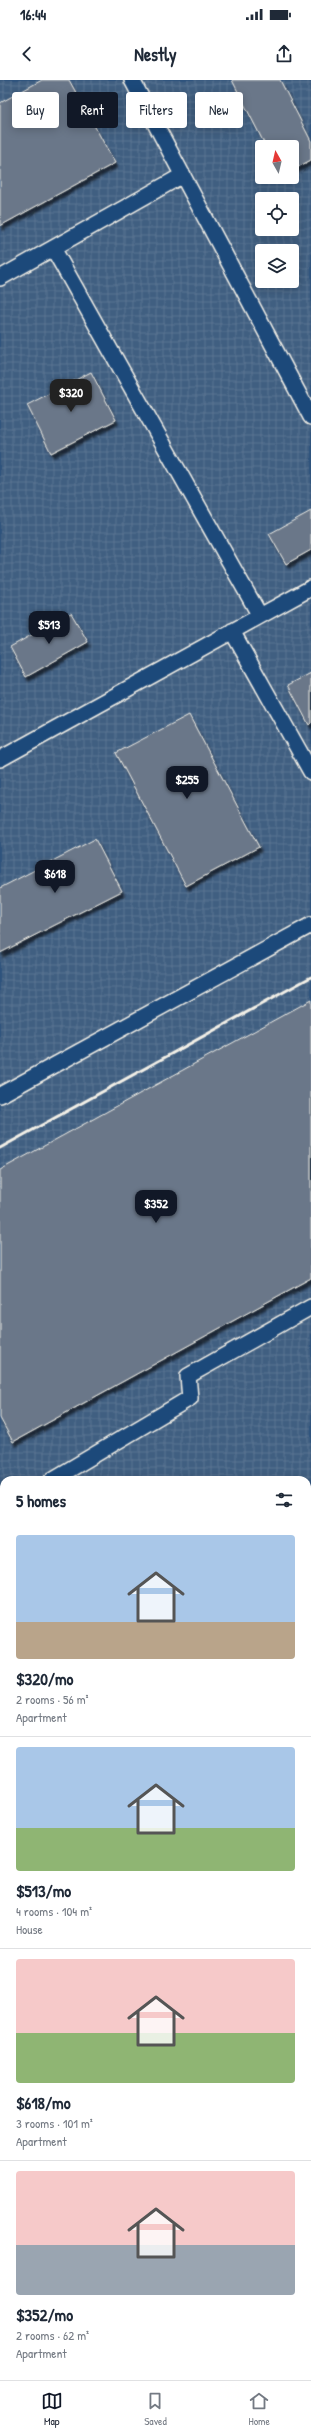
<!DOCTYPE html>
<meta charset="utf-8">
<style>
:root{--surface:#fff;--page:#f6f6f7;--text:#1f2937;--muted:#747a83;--line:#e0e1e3;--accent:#111827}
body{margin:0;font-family:"Patrick Hand",sans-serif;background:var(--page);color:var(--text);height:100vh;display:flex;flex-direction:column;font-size:15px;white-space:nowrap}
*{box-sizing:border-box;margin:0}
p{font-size:13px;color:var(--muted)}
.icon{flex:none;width:22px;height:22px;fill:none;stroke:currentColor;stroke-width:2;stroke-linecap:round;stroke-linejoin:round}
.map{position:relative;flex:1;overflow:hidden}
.panel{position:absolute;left:0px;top:1396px;width:311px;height:904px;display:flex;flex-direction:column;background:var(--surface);border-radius:12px 12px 0 0;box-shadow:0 2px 10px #0003}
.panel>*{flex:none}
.top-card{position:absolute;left:12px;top:12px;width:287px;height:36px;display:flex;gap:8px}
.needle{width:26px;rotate:352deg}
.buttons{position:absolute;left:255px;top:60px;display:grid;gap:8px}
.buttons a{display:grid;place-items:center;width:44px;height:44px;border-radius:4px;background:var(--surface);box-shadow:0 2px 10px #0003;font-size:20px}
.price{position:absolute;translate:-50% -34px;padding:0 9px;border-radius:8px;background:var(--accent);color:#fff;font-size:13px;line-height:26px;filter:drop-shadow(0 1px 2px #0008)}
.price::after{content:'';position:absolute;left:50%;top:24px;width:12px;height:9px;margin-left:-6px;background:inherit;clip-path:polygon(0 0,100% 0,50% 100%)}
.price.selected{background:#222;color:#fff}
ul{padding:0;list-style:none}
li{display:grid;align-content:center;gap:8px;height:212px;padding:0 16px}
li+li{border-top:1px solid var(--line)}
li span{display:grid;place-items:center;height:124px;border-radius:4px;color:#555}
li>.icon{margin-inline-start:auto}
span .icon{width:72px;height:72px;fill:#fffc;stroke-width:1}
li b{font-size:17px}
h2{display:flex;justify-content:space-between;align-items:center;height:48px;padding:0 16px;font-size:17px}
.tag{padding:0 14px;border-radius:4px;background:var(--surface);box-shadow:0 2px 10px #0003;font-size:14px;line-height:36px}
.tag.selected{background:var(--accent);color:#fff}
.status{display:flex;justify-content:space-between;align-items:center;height:28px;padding:0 20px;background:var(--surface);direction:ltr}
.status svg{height:11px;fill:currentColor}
header{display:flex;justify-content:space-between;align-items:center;height:52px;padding:0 16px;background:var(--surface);font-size:18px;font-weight:700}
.tab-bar{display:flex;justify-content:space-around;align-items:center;height:56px;border-top:1px solid var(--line);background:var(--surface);font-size:11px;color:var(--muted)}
.tab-bar a{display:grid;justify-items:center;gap:2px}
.tab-bar .selected{color:var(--accent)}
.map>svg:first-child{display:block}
.industrial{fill:url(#industrial-grid);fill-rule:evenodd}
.building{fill:#6a7789;stroke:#f4f1e8;filter:url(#shadow)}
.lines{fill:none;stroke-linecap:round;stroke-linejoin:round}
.minor-casing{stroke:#f4f1e8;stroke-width:18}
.minor{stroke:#1f4a7a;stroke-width:15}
.rail{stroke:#f4f1e8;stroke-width:3}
</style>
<div class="status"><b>16:44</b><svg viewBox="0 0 49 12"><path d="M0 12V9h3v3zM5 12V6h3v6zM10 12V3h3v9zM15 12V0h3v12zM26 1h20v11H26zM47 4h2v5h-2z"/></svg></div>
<header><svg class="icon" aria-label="back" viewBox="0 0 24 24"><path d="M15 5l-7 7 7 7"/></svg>Nestly<svg class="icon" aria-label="share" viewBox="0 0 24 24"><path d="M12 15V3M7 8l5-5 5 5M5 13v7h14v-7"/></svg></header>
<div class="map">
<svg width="311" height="2300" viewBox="0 0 311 2300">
<defs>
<pattern id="industrial-grid" width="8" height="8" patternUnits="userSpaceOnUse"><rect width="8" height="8" fill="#405e81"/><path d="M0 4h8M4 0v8" fill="none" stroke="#5c7693"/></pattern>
<filter id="shadow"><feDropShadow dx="2.5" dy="4.5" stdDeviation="1" flood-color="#0009"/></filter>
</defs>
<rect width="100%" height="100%" fill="#2e537d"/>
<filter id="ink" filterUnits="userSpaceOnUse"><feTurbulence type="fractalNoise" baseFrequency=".025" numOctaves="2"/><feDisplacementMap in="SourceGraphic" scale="8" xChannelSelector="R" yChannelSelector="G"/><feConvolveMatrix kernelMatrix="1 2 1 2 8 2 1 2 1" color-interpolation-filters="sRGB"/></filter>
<g filter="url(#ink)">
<path class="industrial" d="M0 0H311V2300H0ZM262 67H292V97H262ZM262 119H292V149H262ZM262 171H292V201H262ZM4 1400H307V2296H4Z"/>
<path class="building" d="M42 0H69L115 83 0 146V23Z
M232 0H280L311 61V80L292 90V67H266Z
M91 292 116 340 51 373 27 325Z
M311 431V470L286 484 269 454Z
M71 533 88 562 26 597 10 567Z
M311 593V643L309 645 288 605Z
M189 635 259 767 186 806 116 673Z
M95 759 122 811 0 873V808Z
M311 920V1198L13 1362 0 1338V1090Z
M4 1627V1666L0 1658V1629Z
M4 1906V1954L0 1956V1908Z
M4 2083V2163L0 2165V2085Z
M87 2296H164L156 2300H89Z"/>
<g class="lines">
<defs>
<path id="minor" d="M132 0 311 337
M53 168 260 536
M0 198 183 95
M232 551 311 692
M0 679 311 508
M0 1015 311 845
M52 1400 190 1318 188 1296 311 1227
M0 1431 4 1429
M0 1482 4 1489
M307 1674 311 1672
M0 1845 4 1843
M307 1854 311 1852
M307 2041 311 2048"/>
</defs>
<use href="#minor" class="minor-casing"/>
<use href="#minor" class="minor"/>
<path class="rail" d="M0 1068 311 897
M307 2132 311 2130
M2 2300 9 2296"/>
</g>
</g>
</svg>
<div class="buttons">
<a><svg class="needle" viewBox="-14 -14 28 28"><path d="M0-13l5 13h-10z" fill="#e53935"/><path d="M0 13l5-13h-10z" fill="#747a83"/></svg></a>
<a><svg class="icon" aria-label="locate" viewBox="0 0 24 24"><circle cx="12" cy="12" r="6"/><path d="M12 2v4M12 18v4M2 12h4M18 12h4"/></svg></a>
<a><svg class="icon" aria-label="layers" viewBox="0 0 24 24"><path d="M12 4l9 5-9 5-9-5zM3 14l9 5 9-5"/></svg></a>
</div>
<b class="price selected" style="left:71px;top:333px">$320</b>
<b class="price" style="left:49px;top:565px">$513</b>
<b class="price" style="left:187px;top:720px">$255</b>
<b class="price" style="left:55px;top:814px">$618</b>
<b class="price" style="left:156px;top:1144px">$352</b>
<div class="top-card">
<a class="tag">Buy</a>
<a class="tag selected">Rent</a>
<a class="tag">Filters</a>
<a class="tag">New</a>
</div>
<section class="panel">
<h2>5 homes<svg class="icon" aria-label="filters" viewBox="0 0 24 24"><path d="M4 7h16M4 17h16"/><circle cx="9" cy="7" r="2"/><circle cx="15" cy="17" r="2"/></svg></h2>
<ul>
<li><span style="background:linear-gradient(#a9c7e8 70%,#b9a48a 0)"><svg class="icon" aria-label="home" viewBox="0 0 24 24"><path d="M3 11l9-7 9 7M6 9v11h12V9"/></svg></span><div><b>$320/mo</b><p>2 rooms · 56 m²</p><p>Apartment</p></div></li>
<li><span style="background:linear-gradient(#a9c7e8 65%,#8fb573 0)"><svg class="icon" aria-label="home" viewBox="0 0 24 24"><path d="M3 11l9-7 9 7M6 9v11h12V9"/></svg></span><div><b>$513/mo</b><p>4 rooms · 104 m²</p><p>House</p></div></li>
<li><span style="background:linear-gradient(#f6c9c9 60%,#8fb573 0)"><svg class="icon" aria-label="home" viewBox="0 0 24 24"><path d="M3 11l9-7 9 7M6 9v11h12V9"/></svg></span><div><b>$618/mo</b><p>3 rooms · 101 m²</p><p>Apartment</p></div></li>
<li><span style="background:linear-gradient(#f6c9c9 60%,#9aa5b1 0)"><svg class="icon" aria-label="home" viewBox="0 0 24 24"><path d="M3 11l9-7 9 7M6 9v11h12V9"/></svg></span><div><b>$352/mo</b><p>2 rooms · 62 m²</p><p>Apartment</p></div></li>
</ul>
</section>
</div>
<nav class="tab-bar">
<a class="selected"><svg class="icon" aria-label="map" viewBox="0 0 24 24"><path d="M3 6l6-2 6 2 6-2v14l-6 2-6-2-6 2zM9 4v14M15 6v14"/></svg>Map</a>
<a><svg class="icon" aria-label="saved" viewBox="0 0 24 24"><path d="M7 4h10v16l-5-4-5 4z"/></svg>Saved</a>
<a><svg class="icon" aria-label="home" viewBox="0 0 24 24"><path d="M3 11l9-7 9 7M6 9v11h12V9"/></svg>Home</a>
</nav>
